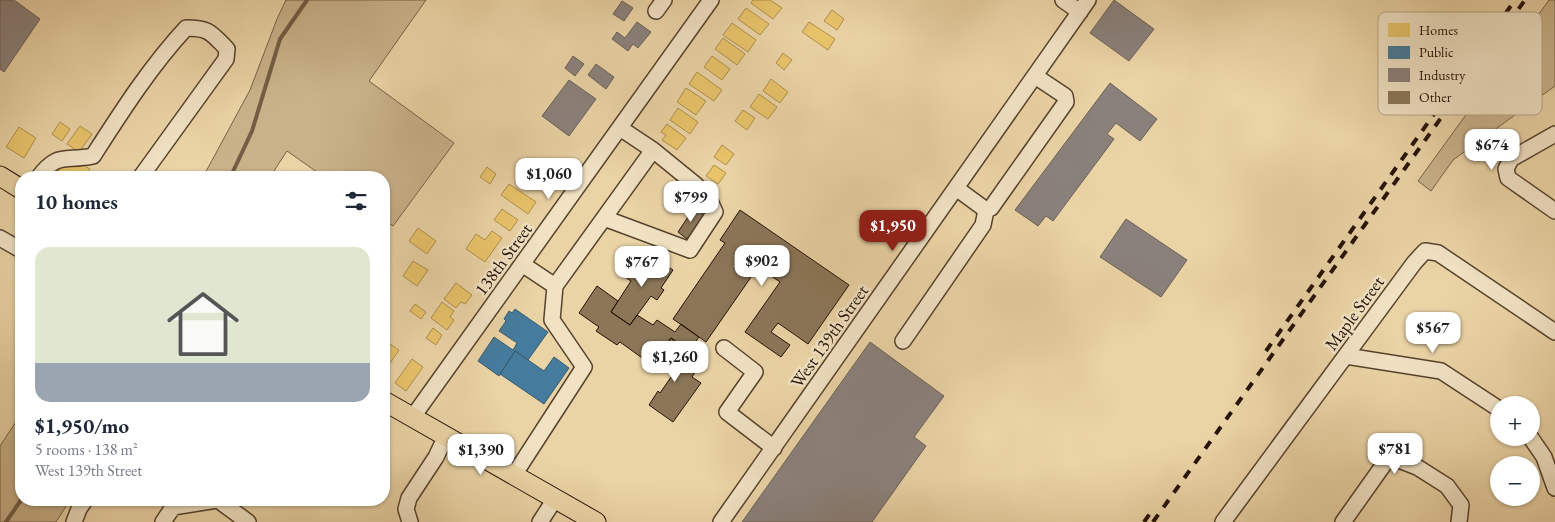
<!DOCTYPE html>
<meta charset="utf-8">
<style>
:root{--surface:#fff;--page:#f6f6f7;--text:#1f2937;--muted:#747a83;--line:#e0e1e3;--accent:#8f2418}
body{margin:0;font-family:"EB Garamond",serif;background:var(--page);color:var(--text);height:100vh;display:flex;flex-direction:column;font-size:19px;white-space:nowrap}
*{box-sizing:border-box;margin:0}
p{font-size:16px;color:var(--muted)}
.icon{flex:none;width:28px;height:28px;fill:none;stroke:currentColor;stroke-width:2;stroke-linecap:round;stroke-linejoin:round}
.map{position:relative;flex:1;overflow:hidden}
.side{position:absolute;left:15px;top:171px;width:375px;height:335px;display:flex;flex-direction:column;background:var(--surface);border-radius:20px;box-shadow:0 1px 4px #0004}
.side>*{flex:none}
.tools{position:absolute;left:1490px;top:396px;display:grid;gap:10px}
.tools a{display:grid;place-items:center;width:50px;height:50px;border-radius:50%;background:var(--surface);box-shadow:0 1px 4px #0004;font-size:25px}
.price{position:absolute;translate:-50% -42px;padding:0 11px;border-radius:10px;background:#fff;color:#222;font-size:16px;line-height:32px;filter:drop-shadow(0 1px 2px #0008)}
.price::after{content:'';position:absolute;left:50%;top:30px;width:15px;height:11px;margin-left:-8px;background:inherit;clip-path:polygon(0 0,100% 0,50% 100%)}
.price.selected{background:var(--accent);color:#fff}
ul{padding:0;list-style:none}
li{display:grid;align-content:center;gap:10px;height:265px;padding:0 20px}
li+li{border-top:1px solid var(--line)}
li span{display:grid;place-items:center;height:155px;border-radius:15px;color:#555}
li>.icon{margin-inline-start:auto}
span .icon{width:90px;height:90px;fill:#fffc;stroke-width:1}
li b{font-size:21px}
h2{display:flex;justify-content:space-between;align-items:center;height:60px;padding:0 20px;font-size:21px}
.map>svg:first-child{display:block}
.green{fill:#c9b28a;stroke:#776248}
.homes{fill:#e9c46a;stroke:#ae8f4c}
.public{fill:#457b9d;stroke:#3b5c6f}
.industry{fill:#8a817c;stroke:#6c6058}
.lines{fill:none;stroke-linecap:round;stroke-linejoin:round}
.stream{stroke:#735e45;stroke-width:4}
.building{fill:#8b7658;stroke:#251205}
.minor-casing{stroke:#56422d;stroke-width:18}
.major-casing{stroke:#251205;stroke-width:21}
.minor{stroke:#f1e2c4;stroke-width:15}
.major{stroke:#ead3a5;stroke-width:19}
.rail{stroke:#251205;stroke-width:4;stroke-dasharray:9 9;stroke-linecap:butt}
.labels{text-anchor:middle;dominant-baseline:central;stroke-width:5;stroke-linejoin:round;paint-order:stroke}
.street-label{font-size:18px;fill:#251205;stroke:#f1e2c4}
.key{fill:#f1e2c4;stroke:#b4a48b;stroke-width:1}
.key-label{font-size:14px;fill:#251205}
</style>
<div class="map">
<svg width="1555" height="522" viewBox="0 0 1555 522">
<rect width="100%" height="100%" fill="#ead3a5"/>
<filter id="stains"><feTurbulence type="fractalNoise" baseFrequency=".004" numOctaves="4"/><feColorMatrix values="0 0 0 0 .2 0 0 0 0 .09 0 0 0 0 .02 0 0 0 .5 -.17"/></filter>
<radialGradient id="worn" r=".72"><stop offset=".6" stop-color="#630" stop-opacity="0"/><stop offset="1" stop-color="#630" stop-opacity=".3"/></radialGradient>
<path class="green" d="M286 0H426L369 81 454 143 393 226 384 220V178L324 177 287 151 270 177H203L250 90 277 19Z
M1549 0H1555V86L1453 160 1431 191 1418 181Z
M21 414V500H70L56 522H0V446Z"/>
<path class="homes" d="M753 0H770L782 8 773 19 751 3Z
M746 8 769 24 760 35 738 19Z
M832 10 844 19 837 30 824 21Z
M809 22 835 39 828 50 802 32Z
M732 23 756 40 748 52 723 35Z
M723 38 745 54 737 65 715 49Z
M783 53 792 60 784 70 776 63Z
M712 56 730 69 722 80 704 67Z
M697 72 722 90 714 101 689 84Z
M771 79 788 92 780 103 763 91Z
M686 88 706 101 696 115 677 102Z
M759 94 777 107 768 119 750 107Z
M678 108 698 122 690 134 670 120Z
M743 110 755 118 747 130 735 121Z
M60 122 70 129 62 141 52 134Z
M667 124 686 138 677 150 662 140 666 135 661 132Z
M80 126 92 134 79 152 67 144Z
M19 127 36 138 24 158 6 147Z
M722 145 734 154 726 165 714 157Z
M76 161 90 169 86 176 83 175 81 178H61L56 175 62 164 67 162 73 166Z
M714 165 726 173 718 184 706 176Z
M487 167 496 174 490 184 480 177Z
M509 184 536 202 528 214 501 195Z
M502 209 518 220 510 231 494 220Z
M418 228 436 241 427 254 409 241Z
M492 231 502 238 485 262 466 249 476 234 485 240Z
M413 261 428 270 417 286 403 276Z
M456 283 472 295 465 304 461 302 456 308 444 299Z
M442 302 454 311 450 317 454 320 447 330 431 318Z
M415 304 426 312 421 319 410 311Z
M433 328 442 335 436 345 426 338Z
M387 342 399 350 384 372V347Z
M412 359 423 367 406 391 395 383Z"/>
<path class="public" d="M515 309 548 332 528 360 515 351 499 376 478 361 494 337 513 350 517 343 499 331 506 321 504 319 509 311 512 313Z
M515 351 544 371 554 357 569 368 544 404 500 374Z"/>
<path class="industry" d="M0 0H14L40 19 4 72 0 69Z
M1114 0 1154 29 1129 61 1090 33Z
M622 1 633 8 624 21 613 14Z
M637 22 651 32 638 48 633 44 628 51 612 39 617 32 625 38Z
M573 56 584 64 575 76 565 68Z
M596 64 614 77 606 89 588 75Z
M569 80 596 99 569 136 542 116Z
M1110 83 1157 119 1140 141 1116 123 1107 134 1114 139 1053 221 1046 216 1038 226 1015 210Z
M1126 219 1187 260 1161 297 1100 257Z
M870 342 944 396 914 437 926 446 872 522H742Z"/>
<g class="lines">
<path class="stream" d="M230 178 252 131 280 39 307 0
M6 522 21 500"/>
</g>
<path class="building" d="M694 208 704 215 687 239 678 232Z
M740 210 849 285 808 344 778 323 771 332 790 345 781 357 745 332 780 282 758 267 706 342 673 319 725 243 720 240Z
M648 253 673 270 661 288 664 290 657 300 651 296 630 325 611 312 631 281 625 277 631 268 635 271Z
M597 286 618 301 611 312 630 325 637 315 653 325 657 320 675 332 681 324 699 337 689 351 671 338 652 365 620 342 617 345 596 331 599 327 579 313Z
M671 338 689 351 681 362 695 372 692 377 701 383 673 422 649 405 658 391 660 393 676 370 658 357Z"/>
<g class="lines">
<defs>
<path id="minor" d="M1063 0 1080 12
M656 11 664 0
M1555 134 1511 159 1506 169 1508 178 1555 211
M38 178C58 151 65 162 93 156 122 111 150 67 186 28 210 28 211 33 227 49L226 59 140 178
M956 188 986 210 991 208 1066 102 1065 96 1035 76
M604 218 690 250 715 212 709 199 696 185 653 150 620 128
M0 238 21 250
M522 264 555 286
M903 341 983 225 986 210
M724 348 755 372 727 412 774 448
M1346 356 1441 371 1499 409
M412 418 711 0
M1531 438 1544 457 1555 488
M514 475 584 367 552 320 555 286 653 150
M218 500 248 522
M74 522 79 509 85 500
M163 522 173 507 217 500
M410 522 406 509 409 498 436 457 446 436
M540 522 555 499
M721 522 1088 0
M1223 522 1414 263 1425 251 1438 253 1555 332
M1343 522 1387 460H1399L1417 467 1447 486 1461 505 1459 522"/>
<path id="major" d="M0 176 21 189
M384 401 596 522"/>
</defs>
<use href="#minor" class="minor-casing"/>
<use href="#major" class="major-casing"/>
<use href="#minor" class="minor"/>
<use href="#major" class="major"/>
<path class="rail" d="M1266 351 1515 0
M1144 522 1154 508
M1153 522 1525 0"/>
</g>
<g class="labels">
<g class="street-label">
<text transform="translate(503 259) rotate(-54)">138th Street</text>
<text transform="translate(1354 313) rotate(-54)">Maple Street</text>
<text transform="translate(829 336) rotate(-55)">West 139th Street</text>
</g>
</g>
<rect x="1378" y="12" width="164" height="103" rx="8" class="key"/>
<rect x="1388" y="23" width="22" height="14" fill="#e9c46a"/>
<rect x="1388" y="46" width="22" height="13" fill="#457b9d"/>
<rect x="1388" y="68" width="22" height="14" fill="#8a817c"/>
<rect x="1388" y="91" width="22" height="13" fill="#8b7658"/>
<g class="key-label">
<text x="1419" y="35">Homes</text>
<text x="1419" y="57">Public</text>
<text x="1419" y="80">Industry</text>
<text x="1419" y="102">Other</text>
</g>
<rect width="100%" height="100%" filter="url(#stains)"/>
<rect width="100%" height="100%" fill="url(#worn)"/>
</svg>
<div class="tools">
<a>+</a>
<a>−</a>
</div>
<b class="price" style="left:1492px;top:171px">$674</b>
<b class="price" style="left:549px;top:200px">$1,060</b>
<b class="price" style="left:691px;top:223px">$799</b>
<b class="price selected" style="left:893px;top:252px">$1,950</b>
<b class="price" style="left:762px;top:287px">$902</b>
<b class="price" style="left:642px;top:288px">$767</b>
<b class="price" style="left:1433px;top:354px">$567</b>
<b class="price" style="left:675px;top:383px">$1,260</b>
<b class="price" style="left:1395px;top:475px">$781</b>
<b class="price" style="left:481px;top:476px">$1,390</b>
<section class="side">
<h2>10 homes<svg class="icon" aria-label="filters" viewBox="0 0 24 24"><path d="M4 7h16M4 17h16"/><circle cx="9" cy="7" r="2"/><circle cx="15" cy="17" r="2"/></svg></h2>
<ul>
<li><span style="background:linear-gradient(#dfe7d0 75%,#9aa5b1 0)"><svg class="icon" aria-label="home" viewBox="0 0 24 24"><path d="M3 11l9-7 9 7M6 9v11h12V9"/></svg></span><div><b>$1,950/mo</b><p>5 rooms · 138 m²</p><p>West 139th Street</p></div></li>
</ul>
</section>
</div>
